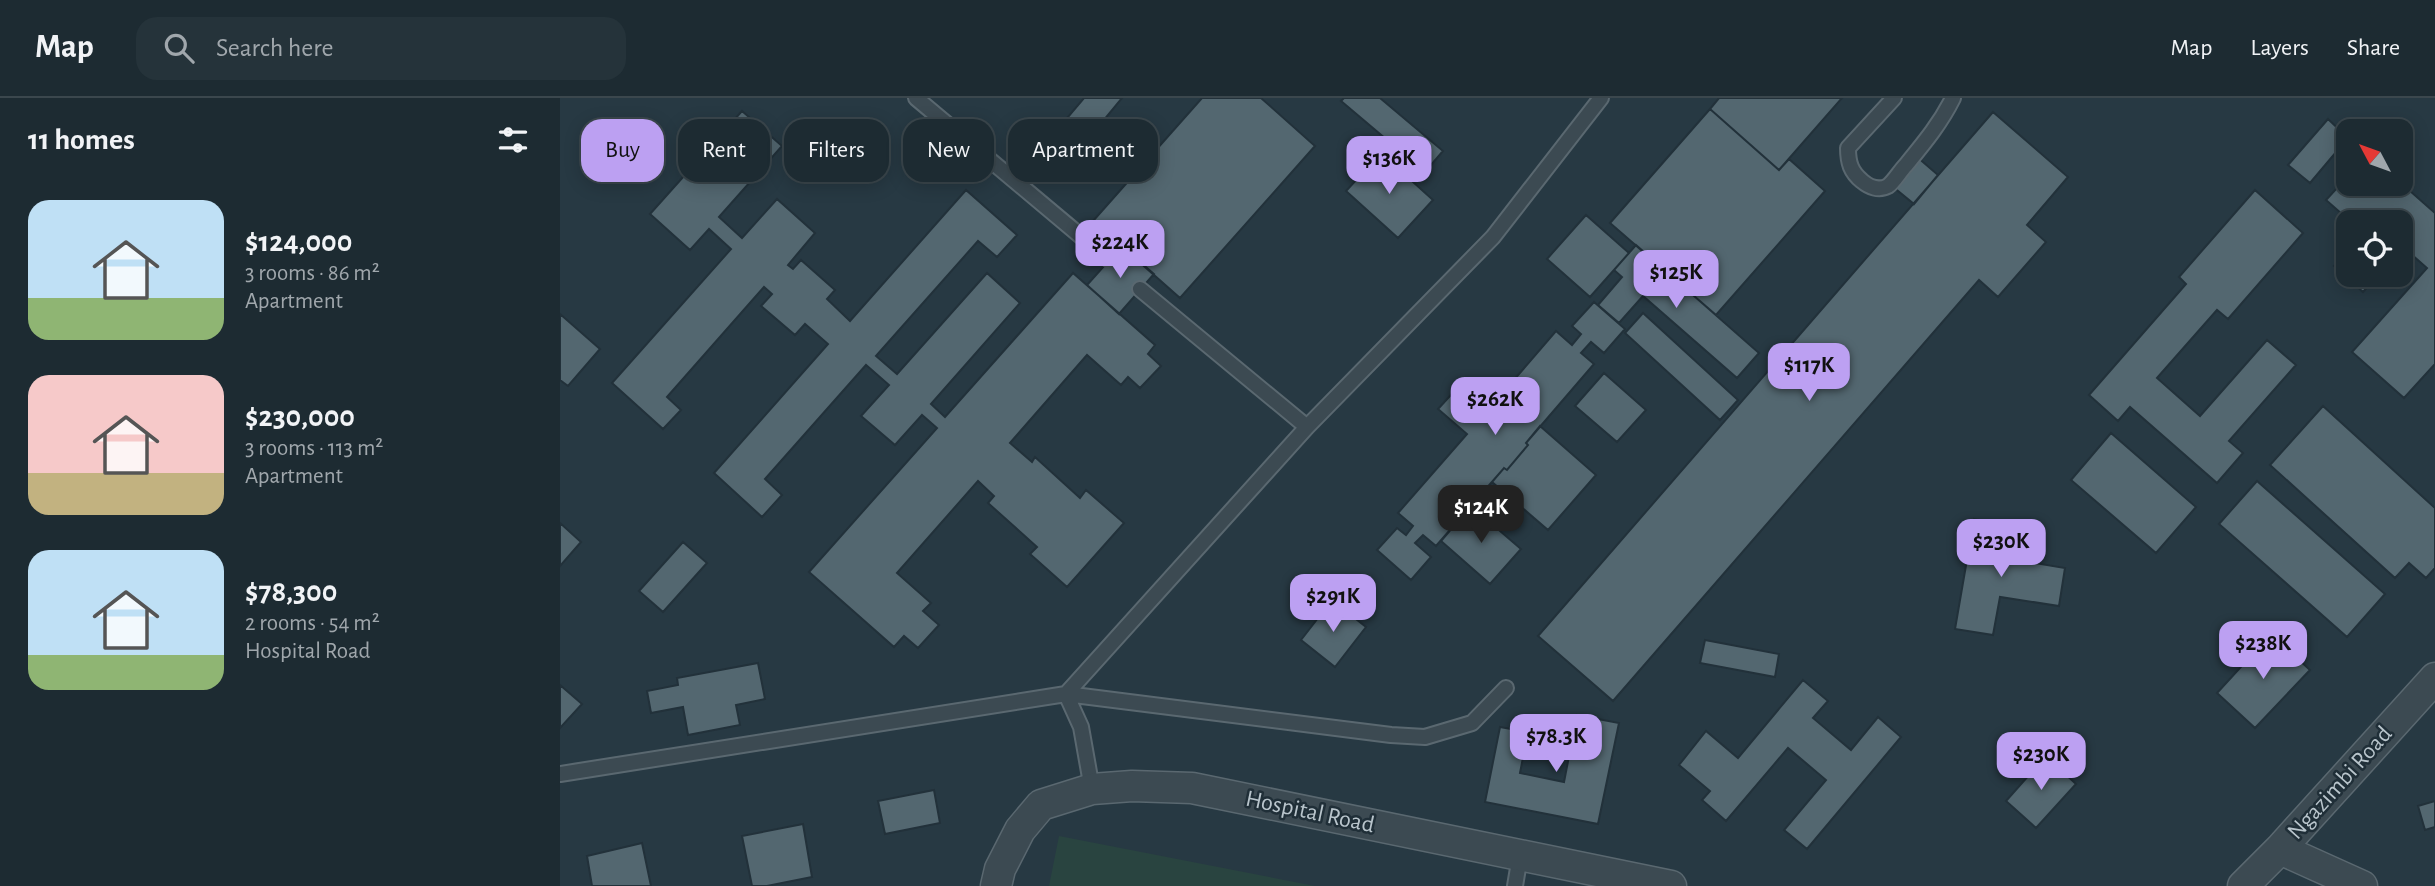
<!DOCTYPE html>
<meta charset="utf-8">
<style>
:root{--surface:#1d2b32;--page:#25333a;--text:#f1f3f6;--muted:#a0a7ac;--line:#3b474d;--accent:#bca0f2}
body{margin:0;font-family:"Alegreya Sans",sans-serif;background:var(--page);color:var(--text);height:100vh;display:flex;flex-direction:column;font-size:26px;white-space:nowrap}
*{box-sizing:border-box;margin:0}
p{font-size:23px;color:var(--muted)}
.icon{flex:none;width:38px;height:38px;fill:none;stroke:currentColor;stroke-width:2;stroke-linecap:round;stroke-linejoin:round}
.map{position:relative;flex:1;overflow:hidden}
.details{display:flex;flex-direction:column;background:var(--surface);width:560px}
.details>*{flex:none}
.hud{position:absolute;left:21px;top:21px;width:665px;height:63px;display:flex;gap:14px}
.needle{width:46px;rotate:311deg}
.tools{position:absolute;left:1776px;top:21px;display:grid;gap:14px}
.tools a{display:grid;place-items:center;width:77px;height:77px;border-radius:14px;background:var(--surface);box-shadow:0 4px 18px #0003,0 0 0 2px var(--line);font-size:35px}
.price{position:absolute;translate:-50% -60px;padding:0 16px;border-radius:14px;background:var(--accent);color:#111;font-size:23px;line-height:46px;filter:drop-shadow(0 2px 4px #0008)}
.price::after{content:'';position:absolute;left:50%;top:42px;width:21px;height:16px;margin-left:-10px;background:inherit;clip-path:polygon(0 0,100% 0,50% 100%)}
.price.active{background:#222;color:#fff}
ul{padding:0;list-style:none}
li{display:flex;align-items:center;gap:21px;height:175px;padding:0 28px}
li span{display:grid;place-items:center;flex:none;width:196px;height:140px;border-radius:21px;color:#555}
li>.icon{margin-inline-start:auto}
span .icon{width:84px;height:84px;fill:#fffc;stroke-width:1}
li b{font-size:30px}
h2{display:flex;justify-content:space-between;align-items:center;height:84px;padding:0 28px;font-size:30px}
.chip{padding:0 24px;border-radius:21px;background:var(--surface);box-shadow:0 4px 18px #0003,0 0 0 2px var(--line);font-size:24px;line-height:63px}
.chip.active{background:var(--accent);color:#111}
header{display:flex;align-items:center;gap:42px;box-sizing:border-box;height:98px;padding:0 35px;background:var(--surface);border-bottom:2px solid var(--line)}
header strong{font-size:33px}
nav{display:flex;gap:38px;margin-inline-start:auto;font-size:24px}
.search{width:490px;height:63px;background:var(--page);display:flex;align-items:center;gap:18px;box-sizing:border-box;padding:0 24px;border-radius:21px;color:var(--muted);font-size:26px}
main{display:flex;flex:1;min-height:0}
.map>svg:first-child{display:block}
.park{fill:#294440}
.building{fill:#536770;stroke:#22313a;stroke-width:2}
.lines{fill:none;stroke-linecap:round;stroke-linejoin:round}
.lane-casing{stroke:#5a6870;stroke-width:18}
.street-casing{stroke:#5a6870;stroke-width:33}
.lane{stroke:#3c4a52;stroke-width:14}
.street{stroke:#3c4a52;stroke-width:30}
.labels{text-anchor:middle;dominant-baseline:central;stroke-width:5;stroke-linejoin:round;paint-order:stroke}
.street-label{font-size:24px;fill:#b9c5cc;stroke:#202f38}
</style>
<header>
<strong>Map</strong>
<div class="search"><svg class="icon" aria-label="search" viewBox="0 0 24 24"><circle cx="10" cy="10" r="6"/><path d="M15 15l6 6"/></svg>Search here</div>
<nav><a>Map</a><a>Layers</a><a>Share</a></nav>
</header>
<main>
<section class="details">
<h2>11 homes<svg class="icon" aria-label="filters" viewBox="0 0 24 24"><path d="M4 7h16M4 17h16"/><circle cx="9" cy="7" r="2"/><circle cx="15" cy="17" r="2"/></svg></h2>
<ul>
<li><span style="background:linear-gradient(#bfe0f5 70%,#8fb573 0)"><svg class="icon" aria-label="home" viewBox="0 0 24 24"><path d="M3 11l9-7 9 7M6 9v11h12V9"/></svg></span><div><b>$124,000</b><p>3 rooms · 86 m²</p><p>Apartment</p></div></li>
<li><span style="background:linear-gradient(#f6c9c9 70%,#c2b280 0)"><svg class="icon" aria-label="home" viewBox="0 0 24 24"><path d="M3 11l9-7 9 7M6 9v11h12V9"/></svg></span><div><b>$230,000</b><p>3 rooms · 113 m²</p><p>Apartment</p></div></li>
<li><span style="background:linear-gradient(#bfe0f5 75%,#8fb573 0)"><svg class="icon" aria-label="home" viewBox="0 0 24 24"><path d="M3 11l9-7 9 7M6 9v11h12V9"/></svg></span><div><b>$78,300</b><p>2 rooms · 54 m²</p><p>Hospital Road</p></div></li>
</ul>
</section>
<div class="map">
<svg width="1875" height="788" viewBox="0 0 1875 788">
<rect width="100%" height="100%" fill="#273943"/>
<path class="park" d="M499 738 755 788H489Z"/>
<path class="building" d="M524 0H562L525 45 502 26Z
M642 0H701L755 48 620 200 533 123Z
M784 0H820L883 53 865 74 781 3Z
M1159 0H1282L1219 72 1150 11Z
M1150 11 1219 72 1229 61 1265 93 1156 217 1050 125Z
M182 13 222 48 159 119 182 140 217 101 255 135 228 167 233 171 241 162 275 192 267 201 290 223 406 92 457 137 437 159 418 143 316 258 337 276 427 175 460 205 371 306 385 319 513 175 595 247 588 256 601 268 580 290 568 279 561 287 527 257 450 345 472 364 475 359 520 400 526 392 564 425 507 489 470 456 477 449 428 405 434 398 418 383 337 475 371 505 363 513 379 527 358 550 344 538 334 549 249 474 377 330 362 317 335 347 301 318 329 287 306 267 205 381 222 397 202 419 154 375 268 246 245 226 235 237 201 208 212 196 204 189 107 299 121 312 103 331 52 285 171 151 149 131 130 152 90 116Z
M1433 14 1508 79 1467 127 1486 144 1438 199 1419 182 1053 603 978 538Z
M1768 21 1788 40 1750 85 1728 67Z
M821 55 873 102 838 140 786 93Z
M1356 58 1378 77 1354 106 1332 88Z
M1788 78V86L1841 85 1875 115V266L1844 300 1792 254 1867 170 1843 149 1841 151V124H1791L1766 102Z
M1695 92 1743 135 1668 221 1657 212 1597 280 1640 318 1707 242 1736 267 1669 343 1683 355 1657 385 1570 309 1558 323 1529 297 1626 186 1619 179Z
M1026 117 1069 155 1030 199 987 161Z
M1076 147 1199 255 1177 280 1083 198 1059 225 1038 207 1062 179 1054 172Z
M562 148 594 176 559 216 527 187Z
M1788 152V177H1818L1803 194 1774 168Z
M1034 204 1065 231 1044 255 1031 244 1021 255 1034 266 966 345 968 347 947 372 944 370 876 448 863 437 855 445 871 459 851 482 817 452 837 430 846 437 853 428 838 415 907 336 878 311 900 287 928 312 996 233 1012 247 1021 236 1012 228Z
M1083 215 1178 302 1160 322 1065 235Z
M0 216 40 251 8 288 0 282Z
M1044 275 1086 312 1057 344 1015 308Z
M1763 308 1875 410V470L1866 480 1849 465 1835 480 1710 367Z
M980 328 1036 377 988 432 932 384 944 370 947 372 968 347 966 345Z
M1551 335 1636 409 1596 455 1511 382Z
M1697 383 1825 496 1787 539 1659 426Z
M911 408 961 451 930 486 881 443Z
M1414 421 1452 428 1446 460 1505 470 1499 508 1440 499 1433 537 1395 531Z
M0 425 21 444 0 468Z
M123 444 147 465 103 514 79 493Z
M772 502 806 529 775 569 741 542Z
M1711 536 1750 572 1695 630 1657 595Z
M1145 542 1219 556 1215 579 1140 565Z
M198 565 205 601 176 607 180 627 128 637 123 609 91 615 87 593 118 587 117 580Z
M1243 582 1268 603 1253 620 1291 652 1318 619 1341 639 1247 751 1224 732 1266 682 1228 650 1166 723 1142 702 1150 693 1119 667 1146 633 1178 660Z
M0 587 22 606 0 630Z
M1017 617 1059 625 1038 726 925 704 940 629 968 634 960 675 1004 684Z
M1486 658 1516 686 1476 730 1446 703Z
M374 692 380 725 325 736 318 703Z
M1875 703V729L1865 732 1858 708Z
M243 726 252 779 207 788H192L182 738Z
M82 745 91 788H32L27 758Z"/>
<g class="lines">
<defs>
<path id="lane" d="M356 0 548 161
M1334 0 1288 50C1288 65 1291 74 1302 83 1309 89 1319 93 1328 88 1334 84 1340 73 1346 67 1364 45 1380 26 1393 0
M580 191 747 329
M0 676 506 596 831 637 865 639 912 625 946 590
M532 691 521 629 506 596 747 329 933 139 1041 0
M955 788 960 758"/>
<path id="street" d="M1720 751 1802 788
M436 788 440 771 460 732 481 707 532 691 572 688 632 690 1111 788
M1683 788 1720 751 1875 580"/>
</defs>
<use href="#lane" class="lane-casing"/>
<use href="#street" class="street-casing"/>
<use href="#lane" class="lane"/>
<use href="#street" class="street"/>
</g>
<g class="labels">
<g class="street-label">
<text transform="translate(1780 685) rotate(-48)">Ngazimbi Road</text>
<text transform="translate(750 714) rotate(12)">Hospital Road</text>
</g>
</g>
</svg>
<div class="tools">
<a><svg class="needle" viewBox="-14 -14 28 28"><path d="M0-13l5 13h-10z" fill="#e53935"/><path d="M0 13l5-13h-10z" fill="#a0a7ac"/></svg></a>
<a><svg class="icon" aria-label="locate" viewBox="0 0 24 24"><circle cx="12" cy="12" r="6"/><path d="M12 2v4M12 18v4M2 12h4M18 12h4"/></svg></a>
</div>
<b class="price" style="left:829px;top:98px">$136K</b>
<b class="price" style="left:560px;top:182px">$224K</b>
<b class="price" style="left:1116px;top:212px">$125K</b>
<b class="price" style="left:1249px;top:305px">$117K</b>
<b class="price" style="left:935px;top:339px">$262K</b>
<b class="price active" style="left:921px;top:447px">$124K</b>
<b class="price" style="left:1441px;top:481px">$230K</b>
<b class="price" style="left:773px;top:536px">$291K</b>
<b class="price" style="left:1703px;top:583px">$238K</b>
<b class="price" style="left:996px;top:676px">$78.3K</b>
<b class="price" style="left:1481px;top:694px">$230K</b>
<div class="hud">
<a class="chip active">Buy</a>
<a class="chip">Rent</a>
<a class="chip">Filters</a>
<a class="chip">New</a>
<a class="chip">Apartment</a>
</div>
</div>
</main>
